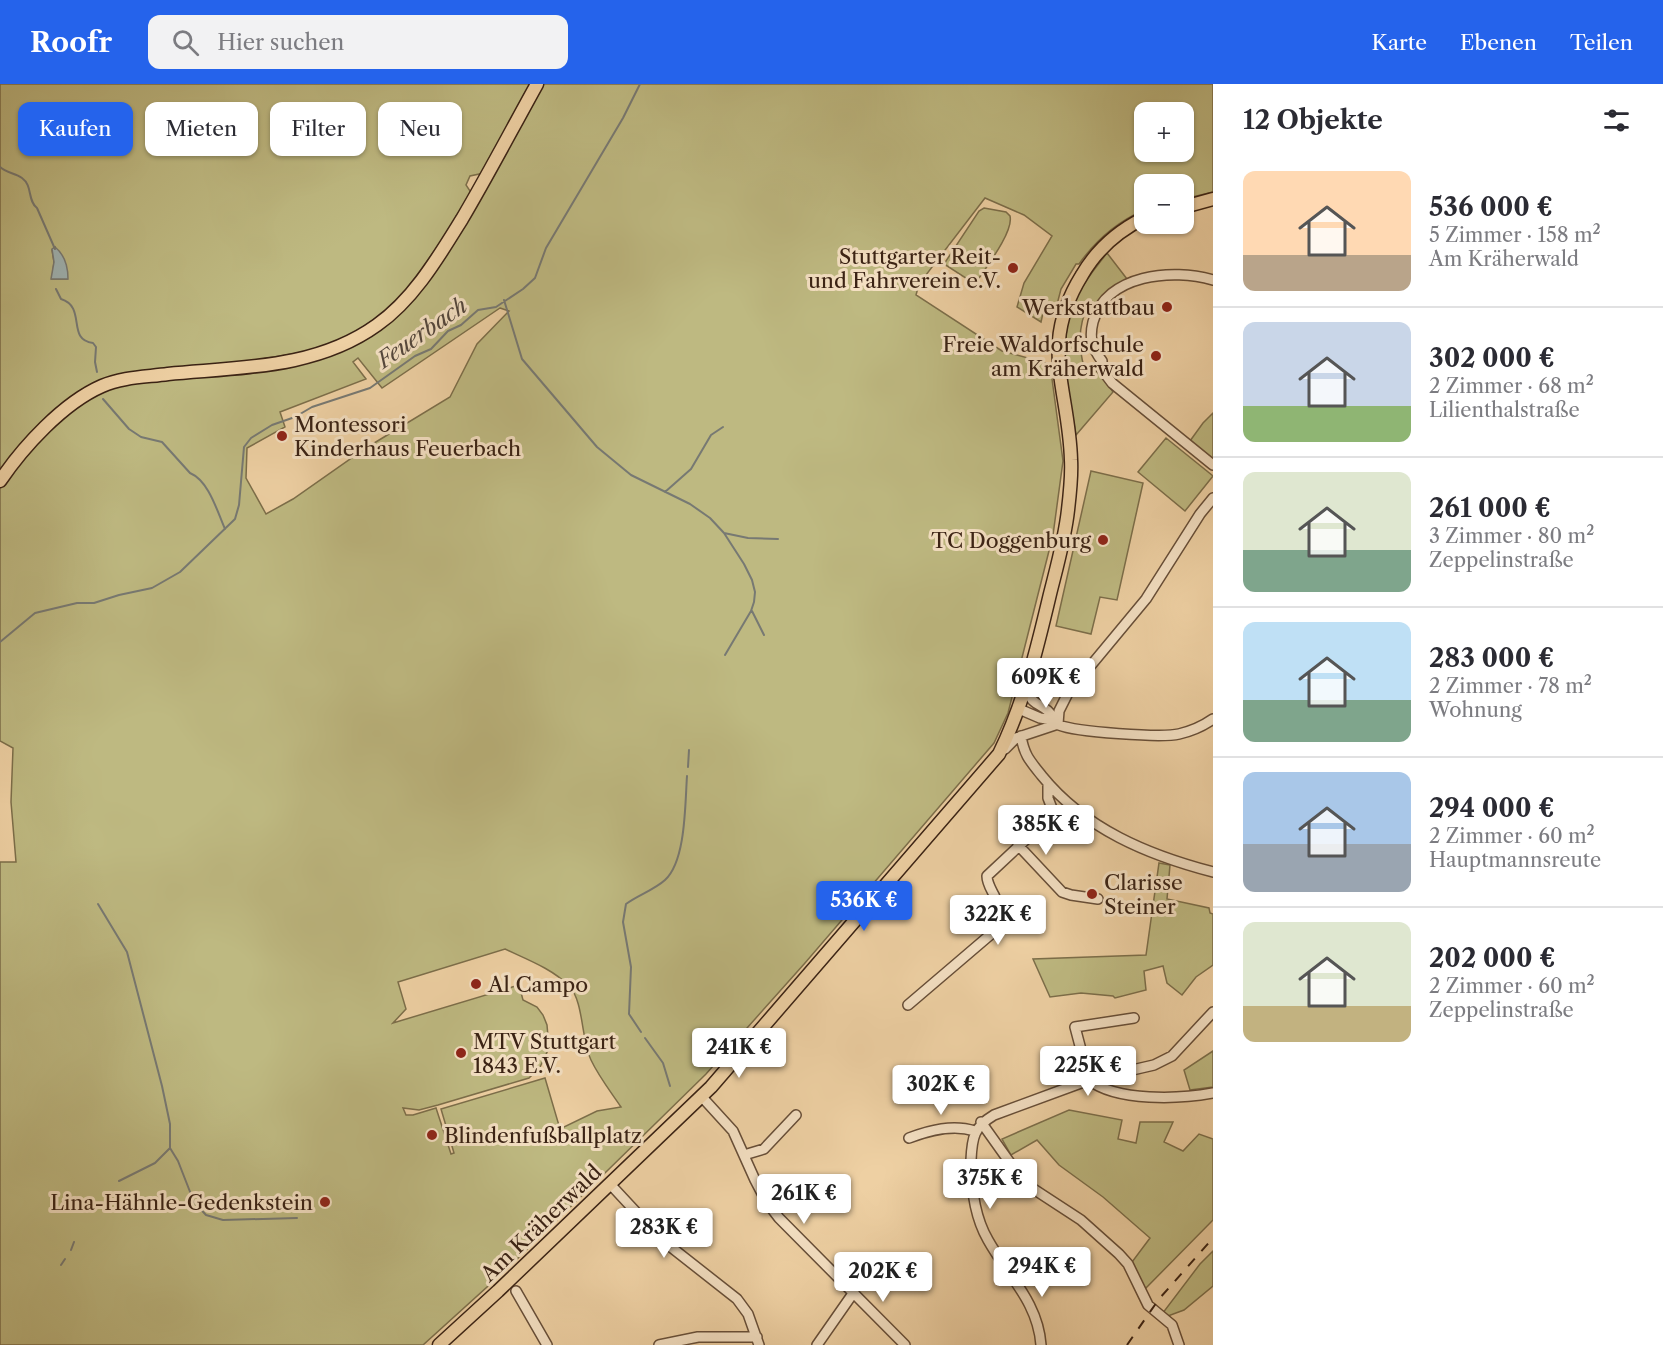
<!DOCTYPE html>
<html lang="de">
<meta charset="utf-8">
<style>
:root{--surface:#fff;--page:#f2f2f3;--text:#2b2b33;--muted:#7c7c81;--line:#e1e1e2;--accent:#2563eb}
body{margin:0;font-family:"Libre Caslon Text",serif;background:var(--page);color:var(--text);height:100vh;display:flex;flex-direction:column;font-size:22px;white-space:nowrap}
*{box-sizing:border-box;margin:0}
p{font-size:20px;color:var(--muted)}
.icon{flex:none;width:33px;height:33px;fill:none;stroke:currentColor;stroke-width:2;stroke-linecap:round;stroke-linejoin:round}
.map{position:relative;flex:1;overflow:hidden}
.drawer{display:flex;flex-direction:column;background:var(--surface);width:450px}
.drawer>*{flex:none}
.guide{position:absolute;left:18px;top:18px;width:570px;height:54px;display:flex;gap:12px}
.buttons{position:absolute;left:1134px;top:18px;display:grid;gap:12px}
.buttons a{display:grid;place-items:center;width:60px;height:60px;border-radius:12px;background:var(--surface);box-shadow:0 2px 4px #0004;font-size:30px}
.price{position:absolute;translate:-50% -51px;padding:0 14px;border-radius:6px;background:#fff;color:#222;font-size:20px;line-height:39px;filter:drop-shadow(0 2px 3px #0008)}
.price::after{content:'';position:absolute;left:50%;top:36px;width:18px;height:14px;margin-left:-9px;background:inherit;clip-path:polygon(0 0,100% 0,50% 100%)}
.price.selected{background:var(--accent);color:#fff}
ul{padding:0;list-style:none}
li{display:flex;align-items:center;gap:18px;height:150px;padding:0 30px}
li+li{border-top:2px solid var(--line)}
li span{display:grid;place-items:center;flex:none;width:168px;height:120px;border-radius:12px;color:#555}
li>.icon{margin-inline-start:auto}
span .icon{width:72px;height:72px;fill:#fffc;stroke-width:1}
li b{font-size:26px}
h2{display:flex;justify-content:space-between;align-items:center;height:72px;padding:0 30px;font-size:26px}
.tag{padding:0 21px;border-radius:12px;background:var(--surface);box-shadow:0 2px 4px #0004;font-size:21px;line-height:54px}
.tag.selected{background:var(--accent);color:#fff}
header{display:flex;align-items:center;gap:36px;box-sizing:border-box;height:84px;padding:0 30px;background:var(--accent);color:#fff}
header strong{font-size:28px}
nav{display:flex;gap:33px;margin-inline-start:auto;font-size:21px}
.search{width:420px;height:54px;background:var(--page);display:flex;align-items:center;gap:15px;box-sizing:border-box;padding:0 21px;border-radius:12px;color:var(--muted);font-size:22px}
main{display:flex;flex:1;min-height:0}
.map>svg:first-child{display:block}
.green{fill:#beb981;stroke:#7c6e4a;stroke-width:1.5;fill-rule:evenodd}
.water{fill:#9fb3b3;stroke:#777973;stroke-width:1.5}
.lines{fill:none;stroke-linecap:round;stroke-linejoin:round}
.stream{stroke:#777973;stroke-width:2}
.minor-casing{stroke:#674e38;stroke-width:12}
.major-casing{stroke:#3a2214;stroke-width:15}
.minor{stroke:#f4e0c3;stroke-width:9}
.major{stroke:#eed0a3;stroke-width:12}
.rail{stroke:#3a2214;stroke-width:2;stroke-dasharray:10 10;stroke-linecap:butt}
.poi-dot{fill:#8f2418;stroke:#f4e0c3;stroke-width:2}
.labels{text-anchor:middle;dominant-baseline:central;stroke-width:6;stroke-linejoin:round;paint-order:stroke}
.poi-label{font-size:21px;fill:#3a2214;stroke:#f4e0c3;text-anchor:end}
.street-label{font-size:21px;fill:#3a2214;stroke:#f4e0c3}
.water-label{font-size:22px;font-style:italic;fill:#53463c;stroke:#f4e0c3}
</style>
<header>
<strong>Roofr</strong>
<div class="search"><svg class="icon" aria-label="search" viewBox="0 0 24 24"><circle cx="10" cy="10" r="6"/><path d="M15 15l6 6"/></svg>Hier suchen</div>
<nav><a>Karte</a><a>Ebenen</a><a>Teilen</a></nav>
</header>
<main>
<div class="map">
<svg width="1213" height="1261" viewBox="0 0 1213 1261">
<rect width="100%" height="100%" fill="#eed0a3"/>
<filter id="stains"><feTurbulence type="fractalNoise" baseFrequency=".00333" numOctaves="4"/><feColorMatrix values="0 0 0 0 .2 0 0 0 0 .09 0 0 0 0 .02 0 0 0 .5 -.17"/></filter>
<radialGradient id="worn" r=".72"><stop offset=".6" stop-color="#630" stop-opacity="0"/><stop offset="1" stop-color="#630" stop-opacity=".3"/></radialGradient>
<path class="green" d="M0 0H533L484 89 470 92 466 101 472 110 450 145 397 219 349 253 310 267 94 303 0 393ZM55 163 67 195H52L54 178 52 166Z
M541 0H1213V108L1184 115V100H1144V126C1117 138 1096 156 1079 180H1076L1061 205 1054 232 1043 229 1041 238 1017 223 1024 199 1052 152 1024 131 985 114 919 200 916 211 1002 267 1050 280 1063 377 1053 451 1008 629 994 659 805 879 706 990 508 1184 423 1261H0V778H16L11 718 13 664 0 657V404L28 364 59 336 95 310 114 301 310 276 403 222ZM1144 28H1184V68H1144ZM500 224 509 227 477 260 450 313 366 364 293 415 266 430 246 394 247 364 285 343 280 328 366 295 353 278 358 274 382 304ZM505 865C526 875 553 885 569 902 584 917 581 956 591 976 599 993 611 1008 621 1023L597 1027 560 1045 545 994 441 1025 454 1069 451 1070 436 1024 413 1031H406L403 1024 419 1026 438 1021 529 994 540 983 549 964 547 941 543 931 537 923 523 916 519 901 393 939 406 925 398 898Z
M984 124 1006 128 1010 132C1014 148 984 186 975 200L944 180 979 127Z
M1107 169 1127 195 1096 223 1089 220C1078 240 1078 261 1084 283L1095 279 1113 308 1076 351C1068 304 1055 255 1078 210 1086 195 1097 182 1107 169Z
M1213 329V378L1190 357 1203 339Z
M1166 354 1213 392 1185 427 1138 388Z
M1091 387 1143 399 1117 516 1100 513 1091 550 1056 542Z
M1038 603 1053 611 1046 619 1041 618 1037 609Z
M1159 779 1170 781 1167 815 1209 824 1210 829 1213 830V881L1196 893 1182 911 1167 899 1163 882 1144 887 1146 906 1115 914 1113 912 1081 909 1050 913 1033 875 1146 871Z
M1213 967V1003L1190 1006 1184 986Z
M1069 1026 1122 1036 1118 1055 1136 1059 1140 1038H1173L1164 1058 1183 1067 1199 1050 1213 1055V1136L1145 1205 1132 1178 1150 1154 1103 1113 1059 1081 1037 1056 1011 1071 1002 1055Z
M1213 1167V1202L1184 1226 1168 1232 1162 1230 1200 1180Z"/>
<path class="water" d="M55 163C65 171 68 182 68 195H51L54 178 52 165Z"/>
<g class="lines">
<path class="stream" d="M0 83C6 89 15 89 22 94 33 102 27 116 37 124L55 165
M56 205 61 215C87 223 66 256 93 259L96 263 95 278 97 288
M504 216 522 275 597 363 631 391 690 420 710 434 724 449 744 480 752 496 755 508 754 518 751 527 725 571
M103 315 129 345 141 353 162 358 190 389C209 397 217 427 225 445
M665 408 691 385 711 351 723 343
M724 449 748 454 778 455
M752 527 764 551
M0 558 35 529 77 519H94L119 511 152 504 180 488 235 435 239 421 244 363 251 354 272 341 295 333 312 323 370 304 415 272 431 265 448 247 461 241 478 226 496 223 523 205 535 194 546 164 623 34 640 0
M688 683 689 666
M98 820 127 868 162 1002 170 1040V1064L178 1077 194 1118 206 1131 223 1136 297 1134
M641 948 629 930 631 883 623 838 626 820C638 811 654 806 665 796 686 777 685 720 687 692
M645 954 663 979 670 1002
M119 1097 155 1079 170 1064
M71 1166 74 1158
M61 1181 65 1175"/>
<defs>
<path id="minor" d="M1213 196C1173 184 1106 190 1093 238 1089 254 1092 264 1102 277L1100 283 1112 299 1213 381
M1028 600C1030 621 1034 616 1048 627 1053 631 1052 638 1059 641 1076 648 1161 654 1179 650 1192 647 1203 642 1213 635
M1019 625 1040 634 1053 636
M1058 640 1059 627 1068 609 1146 515 1200 430 1213 414
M1021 652C1024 671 1030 677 1042 692 1085 745 1148 771 1213 788
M1005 665 1016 654 1058 640
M1018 761 1062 808 1071 811 1098 815
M908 921 990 851C997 838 1001 825 994 811 991 805 987 799 987 792L1050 733 1053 727 1048 714V699
M1134 934 1075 943 1089 996 1154 981 1172 972 1213 928
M702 1013 733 1047 755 1096 766 1117 779 1134 905 1261
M981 1038 1018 1090 1032 1104 1081 1136 1119 1170 1128 1180 1148 1221 1172 1241 1179 1261
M909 1054C930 1046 953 1040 975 1047
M744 1071 764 1065 796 1031
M610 1100 662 1156 737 1215 748 1230 759 1261
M516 1207 547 1261
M659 1261 698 1253H757
M817 1261 854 1208
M1041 1261C1038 1218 1008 1192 988 1156 974 1132 971 1104 971 1076 972 1053 974 1043 994 1031L1089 996C1117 1018 1180 1015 1213 1009"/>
<path id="major" d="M1184 123 1213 115
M0 397C23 363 63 319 102 302 122 293 146 293 168 290 240 283 316 285 377 241 414 215 439 172 462 135 488 91 512 45 537 0
M439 1261 498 1207 711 1003 999 670C1024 619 1037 565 1050 510 1057 482 1065 454 1068 426 1070 409 1072 392 1071 376 1069 303 1038 262 1082 191 1097 165 1118 147 1144 134"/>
</defs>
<use href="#minor" class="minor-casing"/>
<use href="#major" class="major-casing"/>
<use href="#minor" class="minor"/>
<use href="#major" class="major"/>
<path class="rail" d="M1127 1261 1159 1215 1213 1154"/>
</g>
<g class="poi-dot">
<circle cx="1013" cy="184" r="6"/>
<circle cx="1167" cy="223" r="6"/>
<circle cx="1156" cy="272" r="6"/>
<circle cx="282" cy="352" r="6"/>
<circle cx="1103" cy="456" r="6"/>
<circle cx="1092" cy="810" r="6"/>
<circle cx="476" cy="900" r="6"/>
<circle cx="461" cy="969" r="6"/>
<circle cx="432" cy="1051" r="6"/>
<circle cx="325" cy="1118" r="6"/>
</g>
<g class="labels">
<g class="poi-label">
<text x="1001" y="172">Stuttgarter Reit-<tspan x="1001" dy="24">und Fahrverein e.V.</tspan></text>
<text x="1155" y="223">Werkstattbau</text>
<text x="1144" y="260">Freie Waldorfschule<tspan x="1144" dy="24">am Kräherwald</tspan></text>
<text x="294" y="340" text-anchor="start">Montessori<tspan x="294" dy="24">Kinderhaus Feuerbach</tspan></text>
<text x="1091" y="456">TC Doggenburg</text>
<text x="1104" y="798" text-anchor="start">Clarisse<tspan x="1104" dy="24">Steiner</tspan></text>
<text x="488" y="900" text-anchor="start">Al Campo</text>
<text x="473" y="957" text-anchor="start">MTV Stuttgart<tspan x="473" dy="24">1843 E.V.</tspan></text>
<text x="444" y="1051" text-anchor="start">Blindenfußballplatz</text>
<text x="313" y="1118">Lina-Hähnle-Gedenkstein</text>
</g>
<g class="street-label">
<text transform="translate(541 1139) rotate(-44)">Am Kräherwald</text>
</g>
<g class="water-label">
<text transform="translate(422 249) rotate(-35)">Feuerbach</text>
</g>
</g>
<rect width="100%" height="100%" filter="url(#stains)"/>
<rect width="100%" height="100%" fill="url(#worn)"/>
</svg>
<div class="buttons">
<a>+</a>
<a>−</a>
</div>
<b class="price" style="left:1046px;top:625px">609K €</b>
<b class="price" style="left:1046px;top:772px">385K €</b>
<b class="price selected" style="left:864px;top:848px">536K €</b>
<b class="price" style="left:998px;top:862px">322K €</b>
<b class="price" style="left:739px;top:995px">241K €</b>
<b class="price" style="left:1088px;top:1013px">225K €</b>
<b class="price" style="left:941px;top:1032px">302K €</b>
<b class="price" style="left:990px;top:1126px">375K €</b>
<b class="price" style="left:804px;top:1141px">261K €</b>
<b class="price" style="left:664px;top:1175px">283K €</b>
<b class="price" style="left:1042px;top:1214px">294K €</b>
<b class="price" style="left:883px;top:1219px">202K €</b>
<div class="guide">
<a class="tag selected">Kaufen</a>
<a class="tag">Mieten</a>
<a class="tag">Filter</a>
<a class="tag">Neu</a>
</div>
</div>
<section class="drawer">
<h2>12 Objekte<svg class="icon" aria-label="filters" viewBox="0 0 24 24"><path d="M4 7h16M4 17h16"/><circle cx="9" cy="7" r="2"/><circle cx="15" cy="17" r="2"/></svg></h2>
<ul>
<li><span style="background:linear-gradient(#ffd9b3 70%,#b9a48a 0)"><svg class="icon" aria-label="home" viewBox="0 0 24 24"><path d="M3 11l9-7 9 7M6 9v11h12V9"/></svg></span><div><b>536 000 €</b><p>5 Zimmer · 158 m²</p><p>Am Kräherwald</p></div></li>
<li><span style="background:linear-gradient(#c9d6e8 70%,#8fb573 0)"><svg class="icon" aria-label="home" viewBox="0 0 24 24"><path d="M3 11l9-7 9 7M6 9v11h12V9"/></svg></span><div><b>302 000 €</b><p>2 Zimmer · 68 m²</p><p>Lilienthalstraße</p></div></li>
<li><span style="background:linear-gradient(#dfe7d0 65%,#7fa58c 0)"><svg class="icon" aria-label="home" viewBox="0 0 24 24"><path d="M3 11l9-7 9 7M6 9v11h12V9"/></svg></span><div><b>261 000 €</b><p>3 Zimmer · 80 m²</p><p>Zeppelinstraße</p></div></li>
<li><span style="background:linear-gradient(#bfe0f5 65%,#7fa58c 0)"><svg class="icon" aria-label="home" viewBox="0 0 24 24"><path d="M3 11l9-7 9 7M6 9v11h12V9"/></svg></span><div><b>283 000 €</b><p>2 Zimmer · 78 m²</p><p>Wohnung</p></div></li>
<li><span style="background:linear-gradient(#a9c7e8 60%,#9aa5b1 0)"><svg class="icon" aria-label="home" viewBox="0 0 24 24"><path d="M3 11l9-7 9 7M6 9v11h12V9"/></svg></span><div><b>294 000 €</b><p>2 Zimmer · 60 m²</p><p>Hauptmannsreute</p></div></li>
<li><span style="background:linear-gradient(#dfe7d0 70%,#c2b280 0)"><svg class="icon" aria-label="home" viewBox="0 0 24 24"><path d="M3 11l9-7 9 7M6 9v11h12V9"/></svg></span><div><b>202 000 €</b><p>2 Zimmer · 60 m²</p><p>Zeppelinstraße</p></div></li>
</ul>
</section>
</main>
